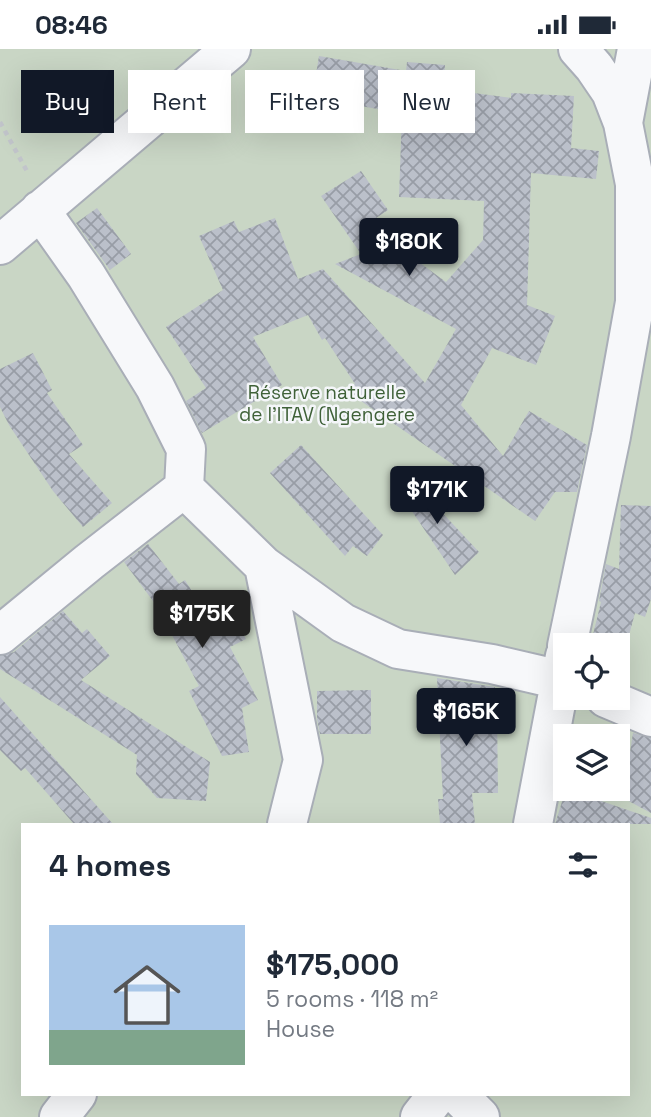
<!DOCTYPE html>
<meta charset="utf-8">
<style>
:root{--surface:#fff;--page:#f6f6f7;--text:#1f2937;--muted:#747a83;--accent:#111827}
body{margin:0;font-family:"Space Grotesk",sans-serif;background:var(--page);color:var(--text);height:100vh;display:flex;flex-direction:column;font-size:26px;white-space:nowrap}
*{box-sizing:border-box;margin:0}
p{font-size:23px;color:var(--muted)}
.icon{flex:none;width:38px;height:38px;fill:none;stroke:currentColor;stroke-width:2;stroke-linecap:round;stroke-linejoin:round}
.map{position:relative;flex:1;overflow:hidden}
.drawer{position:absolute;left:21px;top:774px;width:609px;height:273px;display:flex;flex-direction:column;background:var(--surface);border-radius:0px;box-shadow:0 7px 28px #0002}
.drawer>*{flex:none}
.top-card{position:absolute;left:21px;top:21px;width:609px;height:63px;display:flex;gap:14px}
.buttons{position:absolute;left:553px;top:584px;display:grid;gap:14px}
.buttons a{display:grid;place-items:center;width:77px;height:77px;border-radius:0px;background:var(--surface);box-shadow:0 7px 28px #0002;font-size:35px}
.price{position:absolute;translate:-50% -60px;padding:0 16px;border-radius:7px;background:var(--accent);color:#fff;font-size:23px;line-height:46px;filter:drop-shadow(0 2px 4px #0008)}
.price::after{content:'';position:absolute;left:50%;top:42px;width:21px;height:16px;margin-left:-10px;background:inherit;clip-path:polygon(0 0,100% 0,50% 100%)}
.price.current{background:#222;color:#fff}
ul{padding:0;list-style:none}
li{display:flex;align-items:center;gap:21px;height:175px;padding:0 28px}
li span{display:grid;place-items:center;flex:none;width:196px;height:140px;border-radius:0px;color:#555}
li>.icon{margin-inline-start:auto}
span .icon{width:84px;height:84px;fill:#fffc;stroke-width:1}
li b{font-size:30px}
h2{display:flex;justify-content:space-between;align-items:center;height:84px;padding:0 28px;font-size:30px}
.tag{padding:0 24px;border-radius:0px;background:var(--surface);box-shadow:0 7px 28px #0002;font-size:24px;line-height:63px}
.tag.current{background:var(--accent);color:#fff}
.status{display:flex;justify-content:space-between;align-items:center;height:49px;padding:0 35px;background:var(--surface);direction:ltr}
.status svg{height:19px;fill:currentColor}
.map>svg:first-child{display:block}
.green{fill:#c9d6c5;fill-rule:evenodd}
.building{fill:url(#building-cross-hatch)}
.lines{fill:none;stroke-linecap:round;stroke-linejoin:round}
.street-casing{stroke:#a9aeb7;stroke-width:42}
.path{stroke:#c2c5cb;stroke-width:4.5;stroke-dasharray:5 5;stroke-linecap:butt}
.street{stroke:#f7f8fa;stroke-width:38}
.labels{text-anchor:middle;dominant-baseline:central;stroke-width:5;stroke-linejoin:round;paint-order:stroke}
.park-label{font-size:19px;fill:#3f6138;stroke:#f4f6f9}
</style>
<div class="status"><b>08:46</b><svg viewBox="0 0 49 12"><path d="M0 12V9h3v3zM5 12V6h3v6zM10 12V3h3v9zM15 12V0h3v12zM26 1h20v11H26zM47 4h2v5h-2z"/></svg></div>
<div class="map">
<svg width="651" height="1068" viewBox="0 0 651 1068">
<defs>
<pattern id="building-cross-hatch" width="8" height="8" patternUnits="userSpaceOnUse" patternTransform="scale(1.75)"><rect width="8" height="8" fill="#bbc0ca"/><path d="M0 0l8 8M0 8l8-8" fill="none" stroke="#989da6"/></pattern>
</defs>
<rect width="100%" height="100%" fill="#e4e7ec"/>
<path class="green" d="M0 0H651V1068H0ZM565 597H618V649H565ZM565 688H618V740H565ZM23 775H628V1045H23Z"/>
<path class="building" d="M319 7 406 22 407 13 445 16 443 40 511 49V44L574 47 571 99 599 102 596 130 531 124 527 256 555 267 536 316 492 299 461 356 503 407 529 362 587 396 577 443H555L535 472 345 341 355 335 325 289 322 291 308 266 253 288 282 336 202 384 186 352 206 339 166 278 223 241 199 187 234 172 239 183 275 169 298 230 323 220 425 334 456 280 335 215 361 205 321 147 361 122 388 161 367 175 446 233 483 191 484 152 399 148 402 64 312 49Z
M97 159 131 205 110 221 76 174Z
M33 304 52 341 47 344 83 396 69 405 112 454 83 478 53 442 9 376 0 358V320Z
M301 396 383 486 367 507 353 497 345 507 270 424Z
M406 425 479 503 455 526 393 434Z
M621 456 651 457V550L645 568 635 564 625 601 618 600V597L591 594 601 553 599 552 606 515 619 520Z
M148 495 179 535 185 531 201 557 223 546 246 590 230 598 258 651 242 659 249 703 222 707 189 642 199 637 156 556 124 513Z
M63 562 82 584 87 580 110 607 81 631 210 713 206 752 157 749 136 725 137 706 0 620V607L14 603Z
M437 629 495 638 493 663H497L498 744H472L475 775H440L438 750H443Z
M371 641V685H320L317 670V642Z
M0 648 47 701 113 775H74L25 719 21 722 0 701Z
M633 684 651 689V764L623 749Z
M566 740 651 769V775H555Z"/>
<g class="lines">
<defs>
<path id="street" d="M623 74 637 0
M40 161 86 226 155 338 186 400 184 439 264 517 343 574 398 600 492 615 565 632
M0 196 231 0
M264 517 303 711 287 775
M0 586 89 513 184 439
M567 597 611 387 635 253V135L623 74 611 43 594 18 578 0
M606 649 651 668
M533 775 565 607
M457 1045 480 1068
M59 1068 77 1045
M420 1068 438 1045"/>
</defs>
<use href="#street" class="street-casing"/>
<path class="path" d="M0 73 28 124"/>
<use href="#street" class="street"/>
</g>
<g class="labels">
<g class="park-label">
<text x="327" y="343">Réserve naturelle<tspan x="327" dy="22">de l'ITAV (Ngengere</tspan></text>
</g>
</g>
</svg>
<div class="buttons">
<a><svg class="icon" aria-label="locate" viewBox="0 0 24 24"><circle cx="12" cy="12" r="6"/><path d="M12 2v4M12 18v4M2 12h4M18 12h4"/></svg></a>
<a><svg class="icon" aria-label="layers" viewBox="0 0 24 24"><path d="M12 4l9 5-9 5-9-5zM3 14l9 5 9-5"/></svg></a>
</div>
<b class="price" style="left:409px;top:229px">$180K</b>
<b class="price" style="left:437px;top:477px">$171K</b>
<b class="price current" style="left:202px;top:601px">$175K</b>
<b class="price" style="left:466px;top:699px">$165K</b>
<div class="top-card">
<a class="tag current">Buy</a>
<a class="tag">Rent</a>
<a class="tag">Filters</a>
<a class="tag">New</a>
</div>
<section class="drawer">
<h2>4 homes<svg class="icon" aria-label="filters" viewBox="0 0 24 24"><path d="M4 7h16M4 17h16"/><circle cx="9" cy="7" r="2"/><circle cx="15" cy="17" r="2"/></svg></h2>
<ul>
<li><span style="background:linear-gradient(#a9c7e8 75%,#7fa58c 0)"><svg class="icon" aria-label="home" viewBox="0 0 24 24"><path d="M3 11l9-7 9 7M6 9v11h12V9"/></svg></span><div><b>$175,000</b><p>5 rooms · 118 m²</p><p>House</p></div></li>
</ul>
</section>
</div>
